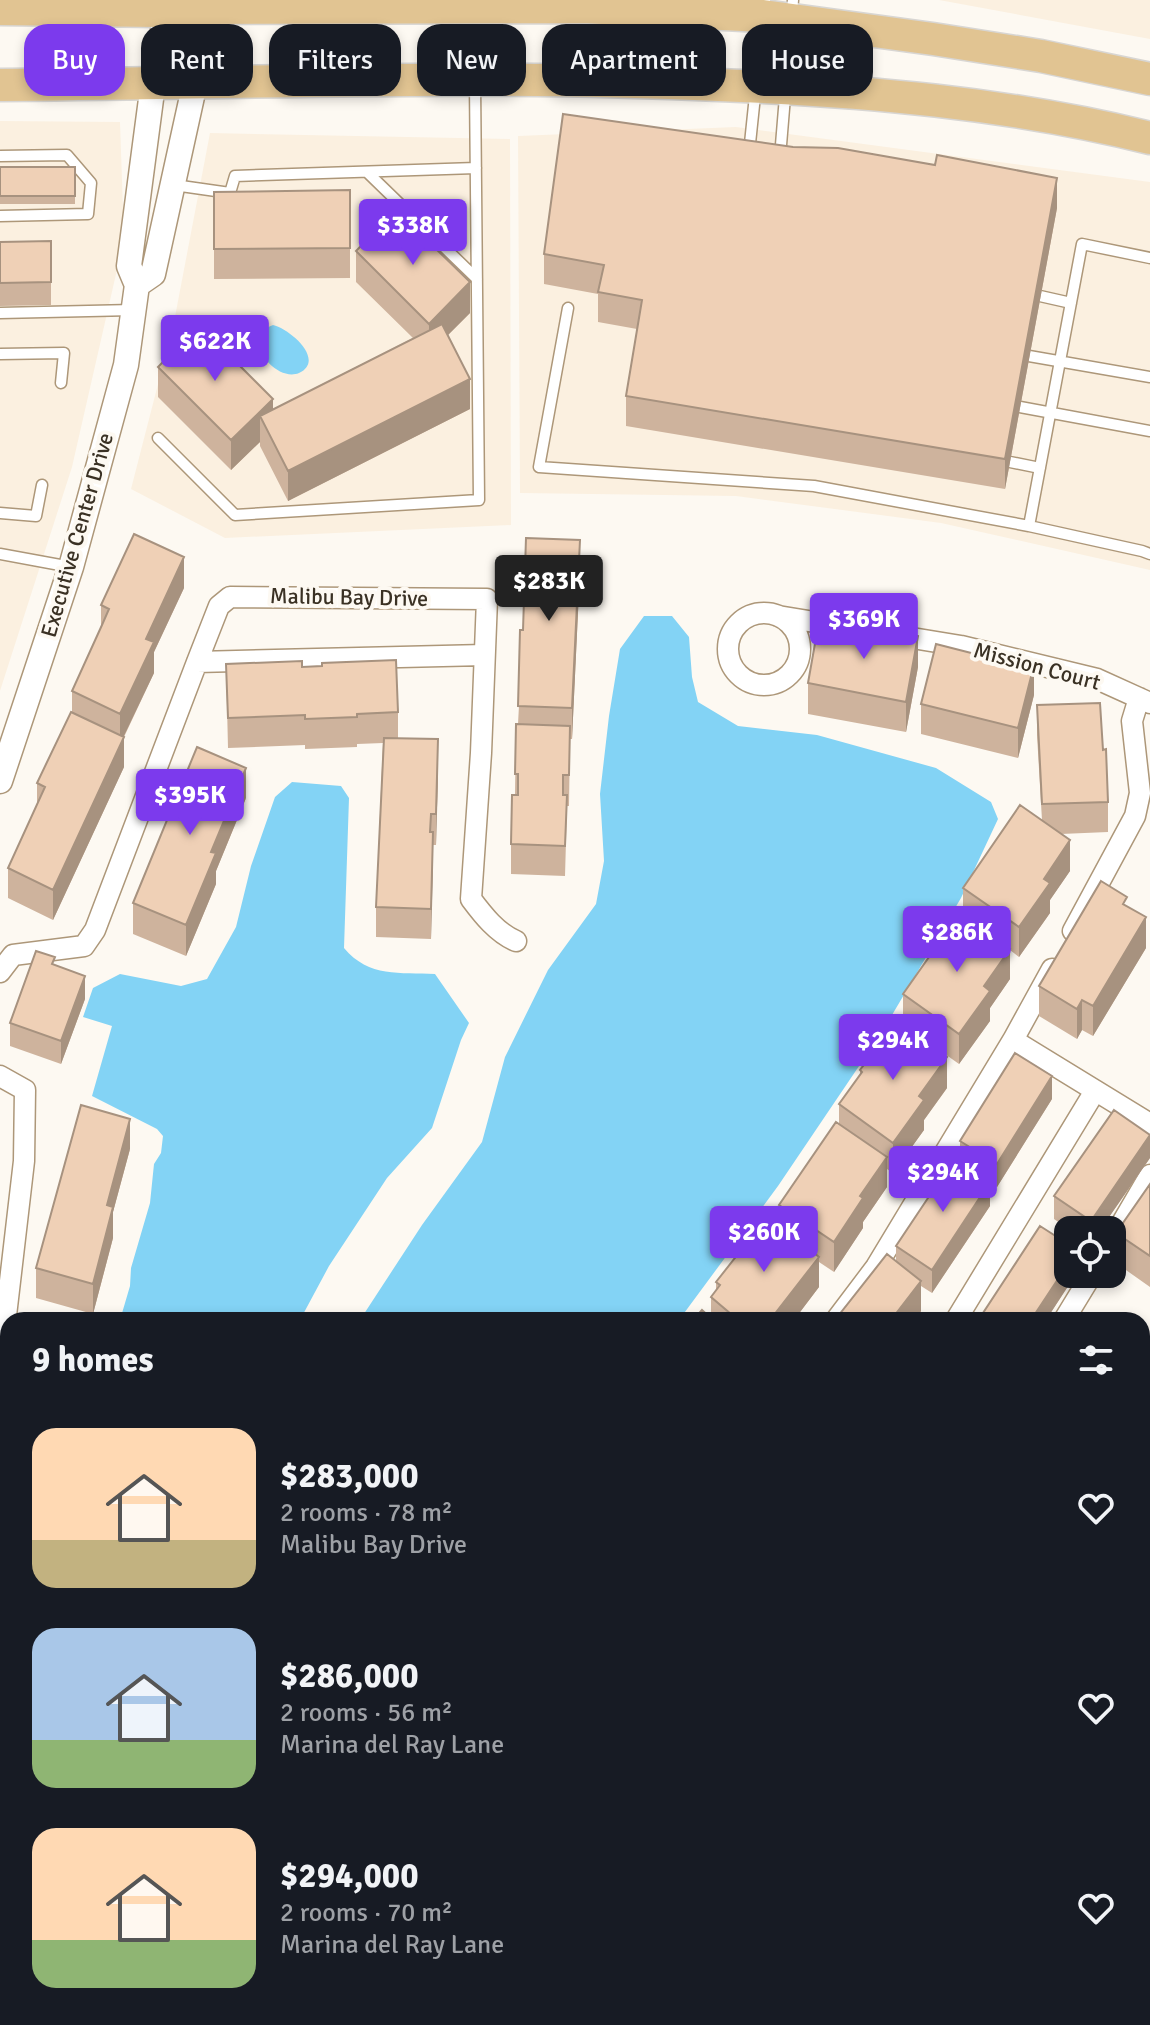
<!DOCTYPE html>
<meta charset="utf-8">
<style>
:root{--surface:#171b24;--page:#20242c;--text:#f1f3f6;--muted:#9ea1a6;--accent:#7c3aed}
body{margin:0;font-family:Signika,sans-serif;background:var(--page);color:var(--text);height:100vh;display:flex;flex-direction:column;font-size:30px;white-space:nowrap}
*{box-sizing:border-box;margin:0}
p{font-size:26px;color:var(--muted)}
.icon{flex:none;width:44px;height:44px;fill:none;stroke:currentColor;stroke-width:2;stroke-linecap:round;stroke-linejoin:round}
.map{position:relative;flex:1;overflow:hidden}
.details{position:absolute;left:0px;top:1312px;width:1150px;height:714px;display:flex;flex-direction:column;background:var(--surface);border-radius:24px 24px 0 0;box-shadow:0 4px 12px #0003}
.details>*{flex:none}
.top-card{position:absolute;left:24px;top:24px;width:1102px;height:72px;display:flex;gap:16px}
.fabs{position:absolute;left:1054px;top:1216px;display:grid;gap:16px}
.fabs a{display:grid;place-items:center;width:72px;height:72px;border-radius:16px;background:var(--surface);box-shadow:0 4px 12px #0003;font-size:40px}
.price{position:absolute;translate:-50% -68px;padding:0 18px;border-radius:8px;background:var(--accent);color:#fff;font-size:26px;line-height:52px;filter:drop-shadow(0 2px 4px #0008)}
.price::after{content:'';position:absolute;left:50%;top:48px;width:24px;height:18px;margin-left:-12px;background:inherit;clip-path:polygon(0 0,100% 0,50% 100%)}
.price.active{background:#222;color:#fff}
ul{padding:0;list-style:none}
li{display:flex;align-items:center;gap:24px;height:200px;padding:0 32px}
li span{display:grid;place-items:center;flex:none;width:224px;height:160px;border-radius:24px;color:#555}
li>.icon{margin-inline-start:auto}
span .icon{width:96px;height:96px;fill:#fffc;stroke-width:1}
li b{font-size:34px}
h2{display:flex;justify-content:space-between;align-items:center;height:96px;padding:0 32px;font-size:34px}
.tag{padding:0 28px;border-radius:24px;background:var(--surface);box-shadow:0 4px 12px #0003;font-size:28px;line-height:72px}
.tag.active{background:var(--accent);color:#fff}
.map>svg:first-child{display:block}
.built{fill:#fbf0e0}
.water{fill:#83d3f5}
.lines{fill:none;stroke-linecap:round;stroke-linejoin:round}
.service-casing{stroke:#ad9779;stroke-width:13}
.minor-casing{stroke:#ad9779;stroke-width:23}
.tertiary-casing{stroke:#ad9779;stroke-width:27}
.primary-casing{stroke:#d8d6d3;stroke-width:35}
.service{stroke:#fff;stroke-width:10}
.minor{stroke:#fff;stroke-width:20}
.tertiary{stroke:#fff;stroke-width:24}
.primary{stroke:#e1c492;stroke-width:32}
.wall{fill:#ceb39d}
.shaded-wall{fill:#a7927f}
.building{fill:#efd0b6;stroke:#a7927f;stroke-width:2}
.labels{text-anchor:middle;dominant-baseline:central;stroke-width:8;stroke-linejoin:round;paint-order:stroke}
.street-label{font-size:22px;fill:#3a3124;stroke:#fdf9f2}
</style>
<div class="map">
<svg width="1150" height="2025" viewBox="0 0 1150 2025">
<rect width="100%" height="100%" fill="#fdf9f2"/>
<path class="built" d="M939 0H1150V39Z
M0 121 120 122 124 239 72 467 0 691Z
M736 127 1150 182V570L941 523 736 496 520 493 518 136Z
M210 133 510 139 511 525 225 538 131 489 174 322Z"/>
<path class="water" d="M273 325C290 329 326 360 299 373 275 383 239 337 273 325Z
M644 616H672L689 637 692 677 698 702 738 726 817 735 936 768 991 802 998 819 961 898 882 1032 778 1186 679 1320H360L422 1225 482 1142 505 1057 548 970 596 904 604 861 600 794 609 716 620 649Z
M292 782 341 786 349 798 344 948C369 978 400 972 435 974L469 1023 461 1040 432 1128 387 1178 329 1266 300 1320H120L130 1286 131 1268 150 1203 154 1164 161 1153 163 1136 157 1129 92 1096 112 1026 83 1017 93 988 120 974 181 986 207 979 236 927 251 866 275 797Z
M0 1563 8 1569V1764L0 1765Z"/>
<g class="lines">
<defs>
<path id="service" d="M153 78 157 14
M196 78 202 14
M749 153 765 0
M0 156 67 155 91 183 88 214 0 216
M780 157 793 0
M367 172 477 279
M174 185 230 193 235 176 476 168
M1150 258 1082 244 1029 526 1142 551 1150 554
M1040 296 1071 303
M568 308 539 467 814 486 1029 526
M0 313 133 310
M0 354 64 353 61 383
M1029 356 1150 377
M1020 407 1150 431
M158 438 235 515 479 500 475 84
M1010 462 1040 468
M0 513 36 516 42 485
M0 554 71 567
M1142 1608 1150 1596
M1142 1848 1150 1840
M1142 1927 1150 1935"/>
<path id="minor" d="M728 649a36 36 0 1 1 72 0a36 36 0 1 1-72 0Z
M778 616 961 646 1097 679 1150 703
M197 662 484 655
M1073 931 1135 816 1140 793 1132 721 1139 698
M0 972 13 955 84 946 95 930 197 662 219 606 230 597 487 599 481 753 471 899C483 915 497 933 516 941
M1013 1040 1150 1124
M0 1076 25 1090 24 1161 0 1367
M1112 1240 1150 1175
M836 1320 876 1267 1013 1040 1052 969
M956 1320 1095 1091
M1064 1320 1092 1274
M0 1480 8 1486
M0 1895 8 1894
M0 2003 8 2002
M46 2018 47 2025
M387 2018 390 2025
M1019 2018 1027 2025
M1063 2018 1070 2025
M356 2025 372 2018"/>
<path id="tertiary" d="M137 285 153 274 195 83
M0 781 71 567 126 365 137 285 129 266 153 84
M1142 1446 1150 1435
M731 2025 737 2018"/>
<path id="primary" d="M0 9 158 11 202 8 583 7 763 16 933 39 1041 56 1150 79
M0 85C240 83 479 74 719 85 864 91 1009 103 1150 138"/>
</defs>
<use href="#service" class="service-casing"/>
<use href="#minor" class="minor-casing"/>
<use href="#tertiary" class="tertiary-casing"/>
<use href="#primary" class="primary-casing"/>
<use href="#service" class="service"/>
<use href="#minor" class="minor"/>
<use href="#tertiary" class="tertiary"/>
<use href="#primary" class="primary"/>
</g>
<path class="wall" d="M0 167H75V204H0Z
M350 190V278L214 279V192Z
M1057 208 1005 489 626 426V396L637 329 598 322V294L544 284V254Z
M51 241V305L0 306V242Z
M356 251 470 313 448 335 470 409 288 501 260 446V442L231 470 158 397V367L273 409 413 338 356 282Z
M580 570 572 739H570L569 806H567L565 876 511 874V844L515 795 516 724H518L523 630Z
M184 588 154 652V673L124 737V767L53 920 8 898V868L37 804V783L72 712V691L101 628V605Z
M867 631 918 667 906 732 808 714V683Z
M226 664 302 667 398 712V738L438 770 436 845H433L431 939 376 937V907L383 743 357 744V747L305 749V745L228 748Z
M1034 695 1018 758 921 734V704Z
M1037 705 1103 750 1108 802V832L1061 834 1070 871 1050 900V913L1019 957 1010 950V979L990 1008V1021L959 1064 903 1024V994L963 915V888L1042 820 1037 735Z
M246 798 216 871V884L186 956 133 934V903Z
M1127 906 1146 948 1093 1036 1082 1030 1077 1039 1039 1016V986Z
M55 965 85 999 61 1064 10 1046V1023Z
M860 1070 947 1088 924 1120V1130L893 1173 887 1169V1187L863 1222V1228L834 1272 819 1262V1287L794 1320H693L711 1317V1297L716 1291V1282L756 1238 779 1225V1205L839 1124V1104L860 1075Z
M1052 1099 997 1187 990 1183V1206L932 1293 921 1286V1311L915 1320H835L896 1261V1246L960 1163V1141Z
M130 1149 113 1212V1238L93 1314 36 1298V1268Z
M1150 1158 1100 1230H1070L1054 1219V1196Z
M1150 1184V1287L1116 1263V1233Z
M1068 1274H1076L1046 1320H983V1313Z
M0 1919H8V1959H0Z
M79 2018H204L206 2025H79Z
M222 2018H331L313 2025H225Z
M820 2018H965L957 2025H820Z"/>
<path class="shaded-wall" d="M1057 178V208L1005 489V459Z
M470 282V313L429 354V324Z
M470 379V409L288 501V471Z
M273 399V429L260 416V442L231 470V440Z
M580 540V570L572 739V708Z
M184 557V588L154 652V673L120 744V714L146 639Z
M918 636V667L906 732V702Z
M1034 665V695L1018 758V728Z
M124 737V767L53 920V890Z
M438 739V770L436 845V814Z
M246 768V798L216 871V884L186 956V925L211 852Z
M433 832V862L431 939V909Z
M1070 840V871L1050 900V913L1019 957V927L1044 879Z
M1146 917V948L1093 1036V1006Z
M1010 949V979L990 1008V1021L959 1064V1034L984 986Z
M85 976V999L61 1064V1041Z
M1082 1000V1030L1077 1039V1009Z
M947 1057V1088L924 1120V1130L893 1173V1143L919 1096Z
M1052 1076V1099L997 1187V1164Z
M130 1119V1149L113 1212V1238L93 1314V1284L107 1205Z
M1150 1135V1158L1100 1230H1091V1221Z
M887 1157V1187L863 1222V1228L834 1272V1242L860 1196Z
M990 1182V1206L932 1293V1270Z
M819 1257V1287L794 1320H770Z
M1068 1264V1274H1076L1046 1320H1031Z
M921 1281V1311L915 1320H891Z
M8 1832V1862L0 1863V1833Z
M253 2018H331L313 2025H236Z
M531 2018H539V2025H525Z
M628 2018H643V2025H622Z
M933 2018H965L957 2025H926Z"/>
<path class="building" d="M563 114 793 147 838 148 935 165 937 155 1057 178 1005 459 626 396 642 300 598 292 604 265 544 254Z
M0 167H75V196H0Z
M350 190V248L214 249V192Z
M396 210 470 282 429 324 356 251Z
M51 241V282L0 283V242Z
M442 324 470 379 288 471 260 416Z
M199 325 273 399 231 440 158 367Z
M134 534 184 557 146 639 154 642 120 714 72 691 102 625 109 609 101 605Z
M526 538 580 540 572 708 518 706 520 630H523Z
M819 621 867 631 868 627 918 636 906 702 808 683Z
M936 644 983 656 984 652 1034 665 1018 728 921 704Z
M396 660 398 712 357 714V717L305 719V715L228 718 226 664 302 661V667L322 666V663Z
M1100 703 1103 750 1106 749 1108 802 1042 804 1037 705Z
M71 712 124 737 53 890 8 868 45 787 37 783Z
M516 724 570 726 569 775H563V795H567L565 846 511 844 512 795H518V774H515Z
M384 738 438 739 436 814H431L430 832H433L431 909 376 907Z
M197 747 246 768 211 852 216 853 186 925 133 903Z
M1020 805 1070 840 1044 879 1050 883 1019 927 963 888Z
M1101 881 1127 897 1123 904 1146 917 1093 1006 1082 1000 1077 1009 1039 986Z
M960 913 1010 949 984 986 990 991 959 1034 903 994Z
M36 951 55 957 52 964 85 976 61 1041 10 1023Z
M897 1022 947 1057 919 1096 924 1100 893 1143 839 1104 862 1072 860 1070Z
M1015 1053 1052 1076 997 1164 960 1141Z
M81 1105 130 1119 107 1205 113 1207 93 1284 36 1268Z
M1114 1110 1150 1135 1091 1221 1054 1196Z
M836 1122 887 1157 860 1196 863 1198 834 1242 779 1205Z
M954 1159 990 1182 932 1270 896 1246Z
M1150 1184V1256L1116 1233Z
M772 1219 819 1257 770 1320H738L711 1297 720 1285 716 1282 753 1235 756 1238Z
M1040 1226 1068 1244V1264L1031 1320H993L983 1313Z
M887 1254 921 1281 891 1320H835Z
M702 1310 713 1320H693Z
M8 1764V1832L0 1833V1765Z
M0 1919H8V1943L0 1944Z
M19 2018 20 2025H0V2020Z
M82 2018H204L206 2025H84Z
M234 2018H253L236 2025Z
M354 2018H359L363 2025H339Z
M471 2018H531L525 2025H464Z
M571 2018H628L622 2025H565Z
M825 2018H933L926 2025H822L827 2020Z"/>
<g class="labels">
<g class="street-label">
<text transform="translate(77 535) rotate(-74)">Executive Center Drive</text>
<text transform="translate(349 597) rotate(1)">Malibu Bay Drive</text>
<text transform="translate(1037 666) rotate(15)">Mission Court</text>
</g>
</g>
</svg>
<div class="fabs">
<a><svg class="icon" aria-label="locate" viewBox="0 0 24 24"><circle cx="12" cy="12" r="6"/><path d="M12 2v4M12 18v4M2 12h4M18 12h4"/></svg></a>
</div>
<b class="price" style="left:413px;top:267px">$338K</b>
<b class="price" style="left:215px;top:383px">$622K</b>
<b class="price active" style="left:549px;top:623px">$283K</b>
<b class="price" style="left:864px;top:661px">$369K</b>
<b class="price" style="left:190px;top:837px">$395K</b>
<b class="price" style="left:957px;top:974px">$286K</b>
<b class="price" style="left:893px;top:1082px">$294K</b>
<b class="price" style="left:943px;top:1214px">$294K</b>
<b class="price" style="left:764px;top:1274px">$260K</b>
<div class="top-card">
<a class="tag active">Buy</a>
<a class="tag">Rent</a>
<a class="tag">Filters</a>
<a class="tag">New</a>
<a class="tag">Apartment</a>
<a class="tag">House</a>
</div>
<section class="details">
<h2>9 homes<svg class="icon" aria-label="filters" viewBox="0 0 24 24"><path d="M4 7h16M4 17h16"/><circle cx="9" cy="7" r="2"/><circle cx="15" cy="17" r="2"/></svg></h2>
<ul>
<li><span style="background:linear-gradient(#ffd9b3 70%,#c2b280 0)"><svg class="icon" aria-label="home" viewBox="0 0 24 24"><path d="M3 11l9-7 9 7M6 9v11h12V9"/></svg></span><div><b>$283,000</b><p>2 rooms · 78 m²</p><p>Malibu Bay Drive</p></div><svg class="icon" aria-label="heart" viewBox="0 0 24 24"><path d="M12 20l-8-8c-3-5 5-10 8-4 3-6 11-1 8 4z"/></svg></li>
<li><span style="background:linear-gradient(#a9c7e8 70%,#8fb573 0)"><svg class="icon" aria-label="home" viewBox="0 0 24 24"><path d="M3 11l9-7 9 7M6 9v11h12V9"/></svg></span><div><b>$286,000</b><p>2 rooms · 56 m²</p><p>Marina del Ray Lane</p></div><svg class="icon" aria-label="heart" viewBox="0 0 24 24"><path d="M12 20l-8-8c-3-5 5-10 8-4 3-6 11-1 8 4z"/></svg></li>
<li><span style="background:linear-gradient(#ffd9b3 70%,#8fb573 0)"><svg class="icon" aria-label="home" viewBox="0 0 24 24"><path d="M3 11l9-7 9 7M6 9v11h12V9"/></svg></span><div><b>$294,000</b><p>2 rooms · 70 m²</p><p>Marina del Ray Lane</p></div><svg class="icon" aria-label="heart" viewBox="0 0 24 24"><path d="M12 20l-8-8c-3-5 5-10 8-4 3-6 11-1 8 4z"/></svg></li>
</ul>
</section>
</div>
